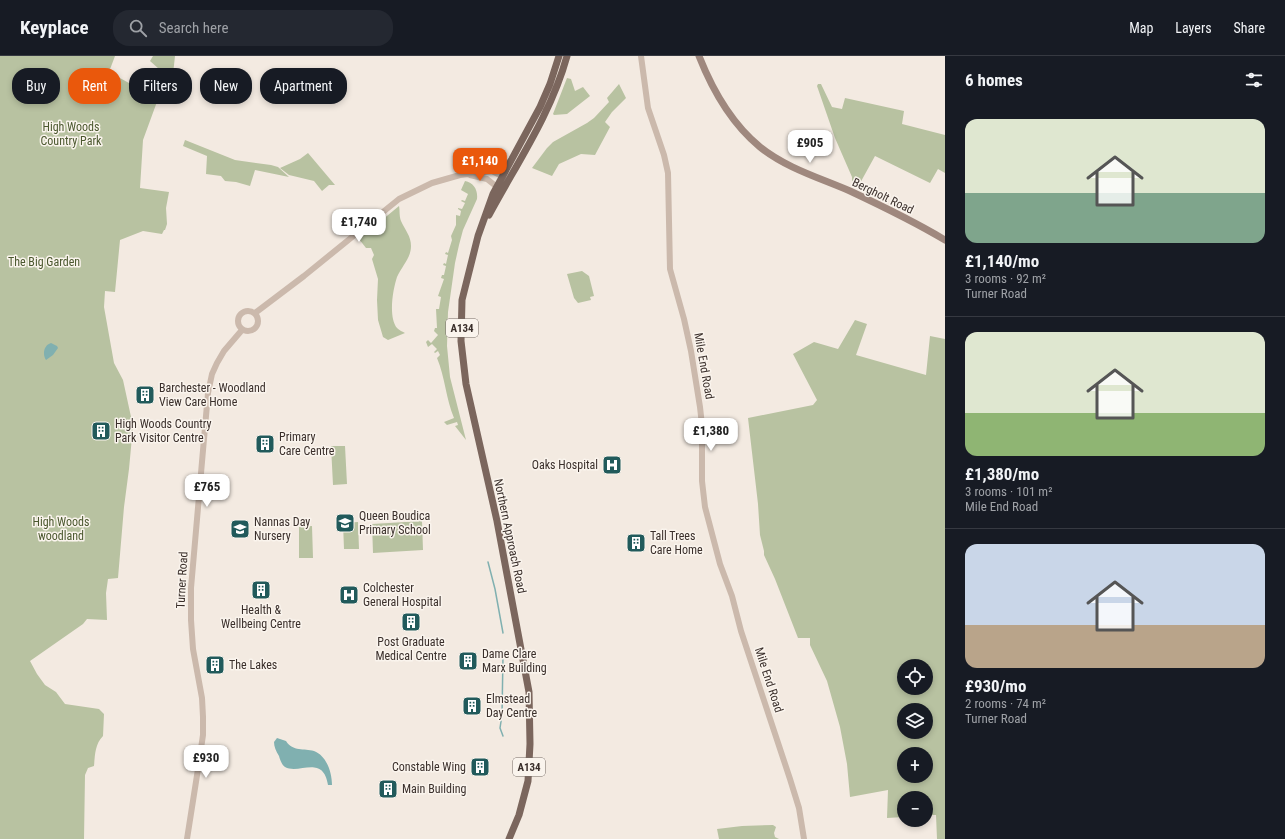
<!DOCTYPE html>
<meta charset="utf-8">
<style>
:root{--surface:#171b24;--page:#242831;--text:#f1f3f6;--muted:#9ea1a6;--line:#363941;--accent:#ea580c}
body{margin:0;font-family:"Roboto Condensed",sans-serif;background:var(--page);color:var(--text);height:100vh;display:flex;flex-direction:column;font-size:15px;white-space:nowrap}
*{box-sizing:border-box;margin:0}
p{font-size:13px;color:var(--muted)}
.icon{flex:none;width:22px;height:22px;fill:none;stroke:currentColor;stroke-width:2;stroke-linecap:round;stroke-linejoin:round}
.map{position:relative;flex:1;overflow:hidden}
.side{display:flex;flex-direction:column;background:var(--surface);width:340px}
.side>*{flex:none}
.top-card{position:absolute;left:12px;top:12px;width:380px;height:36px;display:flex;gap:8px}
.buttons{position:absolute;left:897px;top:603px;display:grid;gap:8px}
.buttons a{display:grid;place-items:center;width:36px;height:36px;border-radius:50%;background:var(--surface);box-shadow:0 2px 6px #0003;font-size:20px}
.price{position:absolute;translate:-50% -34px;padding:0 9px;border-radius:8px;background:#fff;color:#222;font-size:13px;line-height:26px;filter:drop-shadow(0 1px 2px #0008)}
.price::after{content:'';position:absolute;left:50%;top:24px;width:12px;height:9px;margin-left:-6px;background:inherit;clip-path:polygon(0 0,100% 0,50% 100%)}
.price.on{background:var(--accent);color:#fff}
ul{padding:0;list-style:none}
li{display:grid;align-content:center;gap:8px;height:212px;padding:0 20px}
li+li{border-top:1px solid var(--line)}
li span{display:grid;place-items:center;height:124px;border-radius:12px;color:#555}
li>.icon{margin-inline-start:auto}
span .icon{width:72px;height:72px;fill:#fffc;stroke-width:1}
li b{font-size:17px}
h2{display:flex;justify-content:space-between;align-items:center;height:48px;padding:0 20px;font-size:17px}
.pill{padding:0 14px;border-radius:16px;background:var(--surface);box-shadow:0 2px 6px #0003;font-size:14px;line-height:36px}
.pill.on{background:var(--accent);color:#fff}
header{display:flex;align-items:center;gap:24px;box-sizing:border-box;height:56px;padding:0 20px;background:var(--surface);border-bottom:1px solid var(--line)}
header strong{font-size:19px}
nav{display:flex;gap:22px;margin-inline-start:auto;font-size:14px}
.search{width:280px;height:36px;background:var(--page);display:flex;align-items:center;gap:10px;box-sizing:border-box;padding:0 14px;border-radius:16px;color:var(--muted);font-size:15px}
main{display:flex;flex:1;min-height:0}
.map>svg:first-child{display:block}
.green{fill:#b8c2a1;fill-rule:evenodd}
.water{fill:#80b0b0}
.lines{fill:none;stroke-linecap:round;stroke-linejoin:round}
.stream{stroke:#80b0b0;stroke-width:1.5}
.tertiary{stroke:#cbb9ac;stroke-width:6}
.secondary{stroke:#9f887e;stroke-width:7}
.primary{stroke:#7b665d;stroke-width:7}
.labels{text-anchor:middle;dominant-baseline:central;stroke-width:3;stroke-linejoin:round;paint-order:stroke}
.shield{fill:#faf4ed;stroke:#746a65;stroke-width:1}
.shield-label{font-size:11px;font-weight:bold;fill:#3a2f2b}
.park-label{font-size:12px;fill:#4b582f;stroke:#faf4ed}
.street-label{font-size:12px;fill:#3a2f2b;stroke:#faf4ed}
.poi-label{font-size:12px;fill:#3a2f2b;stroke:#faf4ed;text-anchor:start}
</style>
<header>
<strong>Keyplace</strong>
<div class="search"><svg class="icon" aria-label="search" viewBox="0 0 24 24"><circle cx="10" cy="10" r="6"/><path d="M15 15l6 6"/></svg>Search here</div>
<nav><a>Map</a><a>Layers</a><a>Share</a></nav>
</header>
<main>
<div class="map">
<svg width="945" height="783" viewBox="0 0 945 783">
<rect width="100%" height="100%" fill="#f3eae1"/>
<path class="green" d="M0 0H115L109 16 158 43 143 84 140 132 169 136 166 152 167 168 165 174H164L162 178 143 175 120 184 115 236 105 235 104 251 114 307 123 324 133 370 129 413 124 451 118 522 108 523 106 537 107 564 87 563 83 568 30 605 37 618 45 629 56 636 65 648 99 653 104 658 103 680C95 688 95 699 94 710L88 712 85 719 84 783H0Z
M153 0H175L173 18 168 21 150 5Z
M567 22 571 23 575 35 583 31 590 40 567 58 554 59 553 58Z
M619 28 626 42 612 56 605 66 610 71 595 99 581 98 559 108 552 120 532 112 547 92 553 86 587 67 594 62 609 46 607 42Z
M818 28H821L832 51 842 53 845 42 904 55 902 68 945 79V117L938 113 930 127 875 100 859 129 852 125V121L835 82 817 30Z
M185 84 235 104 271 109 278 111 289 121 255 114 250 130 236 126 225 125 221 120 206 118 207 100 183 90Z
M308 97 335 129H329L322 135 314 125 289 119 280 112 300 103Z
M465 125C474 127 478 134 477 143L463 174 459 189 455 207 448 256 447 290 450 321 466 384 455 370 458 369 457 366 447 369 444 366 454 362C446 343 445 321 437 302L440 299 438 295 435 297 434 296 437 293 432 288 428 291 426 286 428 284 431 287 438 279 434 275 435 272H437L436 253H439L441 241 438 240 444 223 441 222 442 219H444L446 210 443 209 444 207 446 208 448 199 445 198 446 196 448 197 452 184 451 180 456 169V159L460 160 461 155 458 153V152L462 153 465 147 461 145 462 144 465 145 468 138 461 134Z
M399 150C400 154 399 160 401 165 405 174 411 180 411 190 411 202 402 210 397 221 393 233 388 261 397 272 399 274 403 276 405 277L388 284 383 281 378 264 377 244 378 223 372 203 374 199 371 192H366L359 183Z
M582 215 589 220 594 240 590 241 591 244 578 247 574 242 567 218Z
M855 264 867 268 856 299 926 319 930 280 945 283V783H937L936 759H926V742H904V761L887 762 888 734 850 741 847 708 840 671 827 625 810 589V582H798L775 523 764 499V495L760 479 758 448 748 362 813 349 817 344 793 298 814 286 838 293ZM904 610H926V632H904ZM904 654H926V676H904ZM904 698H926V720H904Z
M331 390H345L347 428 333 429Z
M422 465 423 494 373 497 372 468Z
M358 466 359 493H344L343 467Z
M312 470 313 502H299V471Z
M773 769 776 771 774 777 775 781 779 783H719L717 773 742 770Z"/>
<path class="water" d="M51 287 57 290 58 292 53 299 46 304C42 298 44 289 51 287Z
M277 682 286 685C293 696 304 692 314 695 327 700 332 717 332 729H328C323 698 299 719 285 711 282 709 280 704 279 700 276 695 274 691 274 686Z"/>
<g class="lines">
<path class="stream" d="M488 506 495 533 503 577
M503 680 500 672 502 659 503 599"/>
<path class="tertiary" d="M641 0 648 52 664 99 668 117 670 213 684 263 691 295 700 351 702 369V425L705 451 720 508 732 540 741 575 790 723 799 752 804 783
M492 115 502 120 506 127
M470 119 487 123 497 131 501 128
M238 265a10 10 0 1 1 20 0a10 10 0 1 1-20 0Z
M255 257 304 220 399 143 432 127 460 119 492 115 504 110 510 105
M187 783 198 713 203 679V661L202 642 193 593 191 564V532L208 337 212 318 217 307 224 295 242 274"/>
<path class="secondary" d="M699 0C712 33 732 68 760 91 786 112 820 122 850 135 882 150 915 166 945 184"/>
<path class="primary" d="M489 159C517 107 551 58 567 0
M509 783 519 759 528 725 530 688 529 636 497 465 466 328 461 285 462 244 478 180 493 138 540 51 550 28 559 0"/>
</g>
<defs>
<symbol id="building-square" viewBox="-11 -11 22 22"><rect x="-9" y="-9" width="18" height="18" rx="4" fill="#215a5b" stroke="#faf4ed"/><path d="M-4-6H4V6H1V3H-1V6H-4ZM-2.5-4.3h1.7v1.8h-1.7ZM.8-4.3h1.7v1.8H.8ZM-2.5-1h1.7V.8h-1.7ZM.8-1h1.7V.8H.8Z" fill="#fff"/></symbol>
<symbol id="hospital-square" viewBox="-11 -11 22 22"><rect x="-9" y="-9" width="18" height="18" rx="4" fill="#215a5b" stroke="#faf4ed"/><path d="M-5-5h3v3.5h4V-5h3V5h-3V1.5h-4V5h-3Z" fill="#fff"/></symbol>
<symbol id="school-square" viewBox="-11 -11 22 22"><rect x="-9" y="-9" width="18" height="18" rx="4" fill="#215a5b" stroke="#faf4ed"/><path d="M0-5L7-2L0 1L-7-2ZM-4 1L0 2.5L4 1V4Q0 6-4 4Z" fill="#fff"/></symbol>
</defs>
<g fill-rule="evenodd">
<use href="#building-square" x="134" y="328" width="22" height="22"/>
<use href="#building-square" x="90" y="364" width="22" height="22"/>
<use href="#building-square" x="254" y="377" width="22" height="22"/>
<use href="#hospital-square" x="601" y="398" width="22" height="22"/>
<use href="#school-square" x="334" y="456" width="22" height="22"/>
<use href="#school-square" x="229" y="462" width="22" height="22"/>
<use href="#building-square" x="625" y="476" width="22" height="22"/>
<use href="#building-square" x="250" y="523" width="22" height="22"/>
<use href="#hospital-square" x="338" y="528" width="22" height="22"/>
<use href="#building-square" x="400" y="555" width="22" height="22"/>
<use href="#building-square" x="457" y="594" width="22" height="22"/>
<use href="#building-square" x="204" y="598" width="22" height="22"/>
<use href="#building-square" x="461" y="639" width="22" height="22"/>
<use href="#building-square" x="469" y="700" width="22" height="22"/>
<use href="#building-square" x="377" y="722" width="22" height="22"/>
</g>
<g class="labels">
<g class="shield">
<rect x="446" y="263" width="32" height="18" rx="3"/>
<rect x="513" y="702" width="32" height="18" rx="3"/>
</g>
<g class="shield-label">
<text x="462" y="272">A134</text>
<text x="529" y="711">A134</text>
</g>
<g class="park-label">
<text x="71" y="71">High Woods<tspan x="71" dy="14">Country Park</tspan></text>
<text x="44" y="206">The Big Garden</text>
<text x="61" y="466">High Woods<tspan x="61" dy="14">woodland</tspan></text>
</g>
<g class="street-label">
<text transform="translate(883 140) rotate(26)">Bergholt Road</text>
<text transform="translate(704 310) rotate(80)">Mile End Road</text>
<text transform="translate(510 480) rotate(78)">Northern Approach Road</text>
<text transform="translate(182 524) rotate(-87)">Turner Road</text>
<text transform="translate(769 624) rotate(72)">Mile End Road</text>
</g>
<g class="poi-label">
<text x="159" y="332">Barchester - Woodland<tspan x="159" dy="14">View Care Home</tspan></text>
<text x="115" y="368">High Woods Country<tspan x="115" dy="14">Park Visitor Centre</tspan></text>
<text x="279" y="381">Primary<tspan x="279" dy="14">Care Centre</tspan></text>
<text x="598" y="409" text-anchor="end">Oaks Hospital</text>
<text x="359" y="460">Queen Boudica<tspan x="359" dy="14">Primary School</tspan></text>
<text x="254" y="466">Nannas Day<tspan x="254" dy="14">Nursery</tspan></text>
<text x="650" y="480">Tall Trees<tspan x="650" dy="14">Care Home</tspan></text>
<text x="363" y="532">Colchester<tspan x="363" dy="14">General Hospital</tspan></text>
<text x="261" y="554" text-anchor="middle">Health &amp;<tspan x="261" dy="14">Wellbeing Centre</tspan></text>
<text x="411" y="586" text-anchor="middle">Post Graduate<tspan x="411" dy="14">Medical Centre</tspan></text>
<text x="482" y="598">Dame Clare<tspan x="482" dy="14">Marx Building</tspan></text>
<text x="229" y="609">The Lakes</text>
<text x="486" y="643">Elmstead<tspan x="486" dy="14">Day Centre</tspan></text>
<text x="466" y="711" text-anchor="end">Constable Wing</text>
<text x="402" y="733">Main Building</text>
</g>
</g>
</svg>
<div class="buttons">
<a><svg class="icon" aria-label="locate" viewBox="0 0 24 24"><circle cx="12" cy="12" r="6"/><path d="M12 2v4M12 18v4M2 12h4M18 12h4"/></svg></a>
<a><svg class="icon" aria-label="layers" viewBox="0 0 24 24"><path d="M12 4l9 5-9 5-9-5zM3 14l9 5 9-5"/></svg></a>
<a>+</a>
<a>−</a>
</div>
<b class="price" style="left:810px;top:108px">£905</b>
<b class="price on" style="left:480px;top:126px">£1,140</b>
<b class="price" style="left:359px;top:187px">£1,740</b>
<b class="price" style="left:711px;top:396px">£1,380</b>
<b class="price" style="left:207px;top:452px">£765</b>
<b class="price" style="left:206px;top:723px">£930</b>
<div class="top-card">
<a class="pill">Buy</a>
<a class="pill on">Rent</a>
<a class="pill">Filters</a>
<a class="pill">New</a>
<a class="pill">Apartment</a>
</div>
</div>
<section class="side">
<h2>6 homes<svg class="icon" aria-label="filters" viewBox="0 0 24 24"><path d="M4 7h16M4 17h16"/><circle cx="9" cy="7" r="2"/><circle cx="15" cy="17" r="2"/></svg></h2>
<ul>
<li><span style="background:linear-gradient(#dfe7d0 60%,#7fa58c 0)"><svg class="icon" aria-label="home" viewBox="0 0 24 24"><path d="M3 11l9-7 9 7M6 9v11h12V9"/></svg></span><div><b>£1,140/mo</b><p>3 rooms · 92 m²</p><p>Turner Road</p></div></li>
<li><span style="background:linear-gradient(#dfe7d0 65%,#8fb573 0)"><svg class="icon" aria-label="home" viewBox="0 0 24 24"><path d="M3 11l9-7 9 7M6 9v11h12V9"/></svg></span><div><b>£1,380/mo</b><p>3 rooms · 101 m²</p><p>Mile End Road</p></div></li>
<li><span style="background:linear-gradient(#c9d6e8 65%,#b9a48a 0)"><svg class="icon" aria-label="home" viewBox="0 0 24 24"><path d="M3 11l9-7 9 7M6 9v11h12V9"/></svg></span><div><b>£930/mo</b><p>2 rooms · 74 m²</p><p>Turner Road</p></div></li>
</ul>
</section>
</main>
